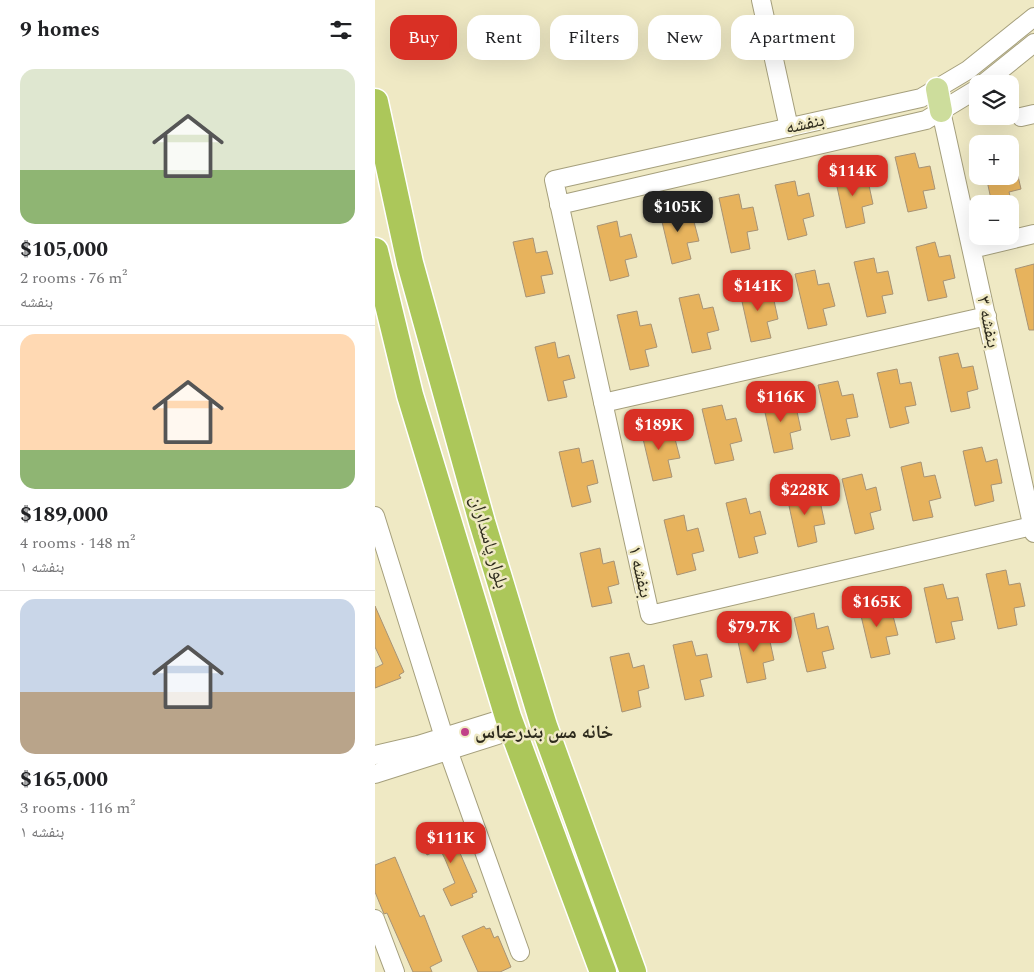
<!DOCTYPE html>
<meta charset="utf-8">
<style>
:root{--surface:#fff;--page:#f2f2f2;--text:#202124;--muted:#757577;--line:#e0e0e0;--accent:#d93025}
body{margin:0;font-family:Spectral,"Noto Naskh Arabic",serif;background:var(--page);color:var(--text);height:100vh;display:flex;flex-direction:column;font-size:19px;white-space:nowrap}
*{box-sizing:border-box;margin:0}
p{font-size:16px;color:var(--muted)}
.icon{flex:none;width:28px;height:28px;fill:none;stroke:currentColor;stroke-width:2;stroke-linecap:round;stroke-linejoin:round}
.map{position:relative;flex:1;overflow:hidden}
.sheet{display:flex;flex-direction:column;background:var(--surface);width:375px}
.sheet>*{flex:none}
.hud{position:absolute;left:15px;top:15px;width:475px;height:45px;display:flex;gap:10px}
.tools{position:absolute;left:594px;top:75px;display:grid;gap:10px}
.tools a{display:grid;place-items:center;width:50px;height:50px;border-radius:10px;background:var(--surface);box-shadow:0 5px 20px #0002;font-size:25px}
.price{position:absolute;translate:-50% -42px;padding:0 11px;border-radius:10px;background:var(--accent);color:#fff;font-size:16px;line-height:32px;filter:drop-shadow(0 1px 2px #0008)}
.price::after{content:'';position:absolute;left:50%;top:30px;width:15px;height:11px;margin-left:-8px;background:inherit;clip-path:polygon(0 0,100% 0,50% 100%)}
.price.current{background:#222;color:#fff}
ul{padding:0;list-style:none}
li{display:grid;align-content:center;gap:10px;height:265px;padding:0 20px}
li+li{border-top:1px solid var(--line)}
li span{display:grid;place-items:center;height:155px;border-radius:15px;color:#555}
li>.icon{margin-inline-start:auto}
span .icon{width:90px;height:90px;fill:#fffc;stroke-width:1}
li b{font-size:21px}
h2{display:flex;justify-content:space-between;align-items:center;height:60px;padding:0 20px;font-size:21px}
.tag{padding:0 18px;border-radius:15px;background:var(--surface);box-shadow:0 5px 20px #0002;font-size:18px;line-height:45px}
.tag.current{background:var(--accent);color:#fff}
main{display:flex;flex:1;min-height:0}
.map>svg:first-child{display:block}
.building{fill:#e7b35d;stroke:#a79375}
.lines{fill:none;stroke-linecap:round;stroke-linejoin:round}
.minor-casing{stroke:#a59f7c;stroke-width:20}
.major-casing{stroke:#fff;stroke-width:25}
.highway-casing{stroke:#fff;stroke-width:29}
.minor{stroke:#fff;stroke-width:18}
.major{stroke:#cddd9c;stroke-width:22}
.highway{stroke:#acc75a;stroke-width:26}
.poi-dot{fill:#c14088;stroke:#efe9c4;stroke-width:2}
.labels{text-anchor:middle;dominant-baseline:central;stroke-width:5;stroke-linejoin:round;paint-order:stroke}
.street-label{font-size:19px;fill:#2e2b1d;stroke:#efe9c4}
.poi-label{font-size:19px;font-weight:bold;fill:#2e2b1d;stroke:#efe9c4;text-anchor:start}
</style>
<main>
<section class="sheet">
<h2>9 homes<svg class="icon" aria-label="filters" viewBox="0 0 24 24"><path d="M4 7h16M4 17h16"/><circle cx="9" cy="7" r="2"/><circle cx="15" cy="17" r="2"/></svg></h2>
<ul>
<li><span style="background:linear-gradient(#dfe7d0 65%,#8fb573 0)"><svg class="icon" aria-label="home" viewBox="0 0 24 24"><path d="M3 11l9-7 9 7M6 9v11h12V9"/></svg></span><div><b>$105,000</b><p>2 rooms · 76 m²</p><p>بنفشه</p></div></li>
<li><span style="background:linear-gradient(#ffd9b3 75%,#8fb573 0)"><svg class="icon" aria-label="home" viewBox="0 0 24 24"><path d="M3 11l9-7 9 7M6 9v11h12V9"/></svg></span><div><b>$189,000</b><p>4 rooms · 148 m²</p><p>بنفشه ۱</p></div></li>
<li><span style="background:linear-gradient(#c9d6e8 60%,#b9a48a 0)"><svg class="icon" aria-label="home" viewBox="0 0 24 24"><path d="M3 11l9-7 9 7M6 9v11h12V9"/></svg></span><div><b>$165,000</b><p>3 rooms · 116 m²</p><p>بنفشه ۱</p></div></li>
</ul>
</section>
<div class="map">
<svg width="659" height="972" viewBox="0 0 659 972">
<rect width="100%" height="100%" fill="#efe9c4"/>
<path class="building" d="M540 153 544 168 555 166 560 189 548 191 552 208 533 212 520 157Z
M479 168 482 184 493 181 498 204 487 207 490 223 471 228 459 173Z
M611 176H643L646 189 634 192 637 204H617Z
M420 181 423 196 434 193 439 216 428 219 432 235 413 240 400 185Z
M364 194 367 209 378 207 383 230 372 232 375 249 356 253 344 198Z
M304 205 307 220 318 218 324 241 312 243 316 259 297 264 284 209Z
M242 221 245 237 256 234 262 257 250 260 254 276 235 281 222 226Z
M158 238 161 253 172 251 178 274 166 276 170 293 151 297 138 242Z
M560 242 564 257 575 255 580 278 568 281 572 297 553 301 541 247Z
M499 258 502 273 513 271 518 294 507 296 511 313 492 317 479 262Z
M659 264V330H654L640 269Z
M440 270 443 285 454 283 460 306 448 309 452 325 433 329 420 274Z
M384 283 387 298 398 296 403 319 392 322 396 338 376 342 364 288Z
M324 294 328 309 338 307 344 330 332 333 336 349 317 353 304 298Z
M262 311 265 326 276 324 282 347 270 350 274 366 255 370 242 315Z
M180 342 183 358 194 355 200 378 188 381 192 397 173 401 160 347Z
M583 353 587 368 598 366 603 389 592 392 595 408 576 412 564 357Z
M522 369 525 384 536 382 541 405 530 407 534 423 515 428 502 373Z
M463 381 467 396 478 394 483 417 471 419 475 436 456 440 443 385Z
M407 394 410 409 421 407 426 430 415 433 418 449 399 453 387 399Z
M347 405 351 420 361 418 367 441 355 444 359 460 340 464 327 409Z
M285 422 288 437 299 435 305 458 293 460 297 477 278 481 265 426Z
M607 447 611 462 622 459 627 483 616 485 619 501 600 506 588 451Z
M204 448 207 463 218 460 223 483 212 486 216 502 197 507 184 452Z
M546 462 549 477 560 475 566 498 554 501 558 517 538 521 526 467Z
M487 474 491 490 501 487 506 510 495 513 499 529 480 534 467 479Z
M431 488 434 503 445 501 450 524 439 526 442 542 423 547 411 492Z
M371 498 375 514 385 511 391 534 379 537 383 553 364 558 351 503Z
M309 515 312 531 323 528 329 551 317 554 321 570 302 575 289 520Z
M225 548 228 564 239 561 244 584 233 587 237 603 217 607 205 553Z
M631 570 634 585 645 583 650 606 639 608 642 625 623 629 611 574Z
M568 584 572 599 583 597 588 620 576 622 580 639 561 643 549 588Z
M503 599 506 614 517 612 523 635 511 637 515 654 496 658 483 603Z
M0 606 29 672 24 675 26 678 0 688V668L8 664 0 647Z
M439 613 442 629 453 626 459 649 447 652 451 668 432 672 419 618Z
M379 624 383 639 394 637 399 660 388 663 391 679 372 683 360 628Z
M317 641 321 656 332 654 337 677 325 680 329 696 310 700 298 645Z
M254 653 258 668 269 665 274 688 263 691 266 707 247 712 235 657Z
M68 826 70 830 73 828 78 837 102 892 97 894 98 897 76 906 68 889 80 883 70 859 65 849 52 855 44 838Z
M20 857 45 917 49 915 67 961 55 967 57 972H38L12 913 9 914 0 892V865Z
M109 926 111 929 115 928 119 938 123 936 136 967 125 972H103L87 936Z"/>
<g class="lines">
<defs>
<path id="minor" d="M386 0 414 128
M608 84 659 43
M566 111 659 533
M646 117 659 114
M184 205 551 120 602 89
M597 249 659 234
M228 403 612 316
M0 516 73 750 145 952
M657 526 275 615 179 180 546 98 593 70 659 17
M0 755 43 745 133 717
M0 774 138 730
M0 919 20 972"/>
<path id="major" d="M562 89 566 111"/>
<path id="highway" d="M0 102 35 263 107 522 169 726 258 972
M0 251 35 395 133 717 228 972"/>
</defs>
<use href="#minor" class="minor-casing"/>
<use href="#major" class="major-casing"/>
<use href="#highway" class="highway-casing"/>
<use href="#minor" class="minor"/>
<use href="#major" class="major"/>
<use href="#highway" class="highway"/>
</g>
<circle class="poi-dot" cx="90" cy="732" r="5"/>
<g class="labels">
<g class="street-label">
<text transform="translate(430 124) rotate(-13)">بنفشه</text>
<text transform="translate(613 322) rotate(78)">بنفشه ۳</text>
<text transform="translate(114 542) rotate(74)">بلوار پاسداران</text>
<text transform="translate(265 572) rotate(77)">بنفشه ۱</text>
</g>
<g class="poi-label">
<text x="100" y="732">خانه مس بندرعباس</text>
</g>
</g>
</svg>
<div class="tools">
<a><svg class="icon" aria-label="layers" viewBox="0 0 24 24"><path d="M12 4l9 5-9 5-9-5zM3 14l9 5 9-5"/></svg></a>
<a>+</a>
<a>−</a>
</div>
<b class="price" style="left:478px;top:197px">$114K</b>
<b class="price current" style="left:303px;top:233px">$105K</b>
<b class="price" style="left:383px;top:312px">$141K</b>
<b class="price" style="left:406px;top:423px">$116K</b>
<b class="price" style="left:284px;top:451px">$189K</b>
<b class="price" style="left:430px;top:516px">$228K</b>
<b class="price" style="left:502px;top:628px">$165K</b>
<b class="price" style="left:379px;top:653px">$79.7K</b>
<b class="price" style="left:76px;top:864px">$111K</b>
<div class="hud">
<a class="tag current">Buy</a>
<a class="tag">Rent</a>
<a class="tag">Filters</a>
<a class="tag">New</a>
<a class="tag">Apartment</a>
</div>
</div>
</main>
